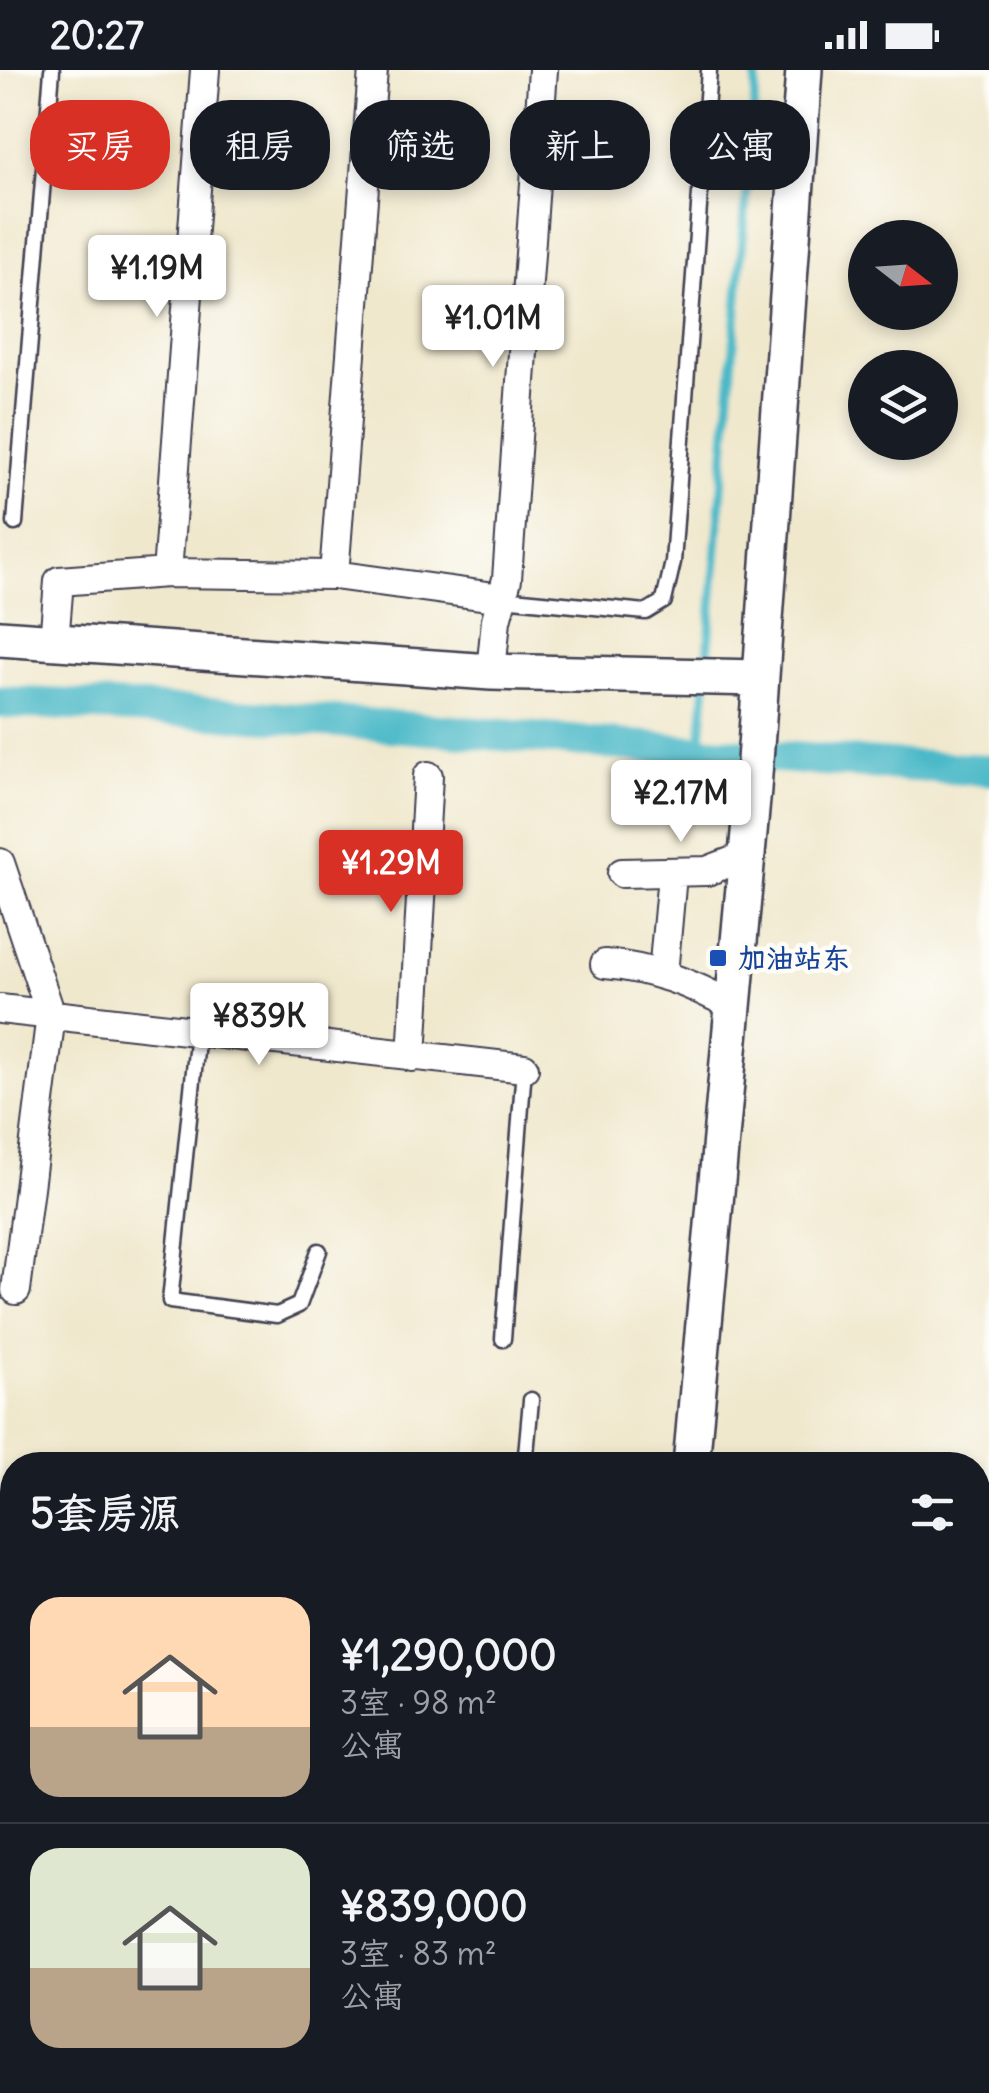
<!DOCTYPE html>
<html lang="zh">
<meta charset="utf-8">
<style>
:root{--surface:#171b24;--page:#242831;--text:#f1f3f6;--muted:#9ea1a6;--line:#363941;--accent:#d93025}
body{margin:0;font-family:Delius,"LXGW WenKai TC",sans-serif;background:var(--page);color:var(--text);height:100vh;display:flex;flex-direction:column;font-size:38px;white-space:nowrap}
*{box-sizing:border-box;margin:0}
p{font-size:32px;color:var(--muted)}
.icon{flex:none;width:55px;height:55px;fill:none;stroke:currentColor;stroke-width:2;stroke-linecap:round;stroke-linejoin:round}
.map{position:relative;flex:1;overflow:hidden}
.side{position:absolute;left:0px;top:1382px;width:990px;height:642px;display:flex;flex-direction:column;background:var(--surface);border-radius:40px 40px 0 0;box-shadow:0 5px 15px #0003}
.side>*{flex:none}
.hud{position:absolute;left:30px;top:30px;width:930px;height:90px;display:flex;gap:20px}
.needle{width:65px;rotate:107deg}
.tools{position:absolute;left:848px;top:150px;display:grid;gap:20px}
.tools a{display:grid;place-items:center;width:110px;height:110px;border-radius:50%;background:var(--surface);box-shadow:0 5px 15px #0003;font-size:50px}
.price{position:absolute;translate:-50% -85px;padding:0 22px;border-radius:10px;background:#fff;color:#222;font-size:32px;line-height:65px;filter:drop-shadow(0 2px 5px #0008)}
.price::after{content:'';position:absolute;left:50%;top:60px;width:30px;height:22px;margin-left:-15px;background:inherit;clip-path:polygon(0 0,100% 0,50% 100%)}
.price.current{background:var(--accent);color:#fff}
ul{padding:0;list-style:none}
li{display:flex;align-items:center;gap:30px;height:250px;padding:0 30px}
li+li{border-top:2px solid var(--line)}
li span{display:grid;place-items:center;flex:none;width:280px;height:200px;border-radius:30px;color:#555}
li>.icon{margin-inline-start:auto}
span .icon{width:120px;height:120px;fill:#fffc;stroke-width:1}
li b{font-size:42px}
h2{display:flex;justify-content:space-between;align-items:center;height:120px;padding:0 30px;font-size:42px}
.pill{padding:0 35px;border-radius:40px;background:var(--surface);box-shadow:0 5px 15px #0003;font-size:35px;line-height:90px}
.pill.current{background:var(--accent);color:#fff}
.status{display:flex;justify-content:space-between;align-items:center;height:70px;padding:0 50px;background:var(--surface);direction:ltr}
.status svg{height:28px;fill:currentColor}
.map>svg:first-child{display:block}
.lines{fill:none;stroke-linecap:round;stroke-linejoin:round}
.stream{stroke:#4cb9c8;stroke-width:9}
.canal{stroke:#4cb9c8;stroke-width:32}
.service-casing{stroke:#414051;stroke-width:19}
.minor-casing{stroke:#414051;stroke-width:32}
.tertiary-casing{stroke:#414051;stroke-width:40}
.service{stroke:#fff;stroke-width:14}
.minor{stroke:#fff;stroke-width:28}
.tertiary{stroke:#fff;stroke-width:35}
.transit-dot{fill:#1a4fb4;stroke:#fdfcf7;stroke-width:4}
.labels{text-anchor:middle;dominant-baseline:central;stroke-width:9;stroke-linejoin:round;paint-order:stroke}
.transit-label{font-size:28px;font-weight:bold;fill:#164399;stroke:#fdfcf7;text-anchor:start}
</style>
<div class="status"><b>20:27</b><svg viewBox="0 0 49 12"><path d="M0 12V9h3v3zM5 12V6h3v6zM10 12V3h3v9zM15 12V0h3v12zM26 1h20v11H26zM47 4h2v5h-2z"/></svg></div>
<div class="map">
<svg width="989" height="2023" viewBox="0 0 989 2023">
<rect width="100%" height="100%" fill="#fdfcf7"/>
<filter id="ink" filterUnits="userSpaceOnUse"><feTurbulence type="fractalNoise" baseFrequency=".01" numOctaves="2"/><feDisplacementMap in="SourceGraphic" scale="20" xChannelSelector="R" yChannelSelector="G"/><feConvolveMatrix kernelMatrix="1 2 1 2 8 2 1 2 1" color-interpolation-filters="sRGB"/></filter>
<filter id="wash" filterUnits="userSpaceOnUse"><feTurbulence type="fractalNoise" baseFrequency=".0048" numOctaves="4" result="noise"/><feDisplacementMap in="SourceGraphic" scale="40" xChannelSelector="R" yChannelSelector="G"/><feGaussianBlur stdDeviation="2.25" result="paint"/><feColorMatrix in="noise" values="0 0 0 0 0 0 0 0 0 0 0 0 0 0 0 0 0 1.4 0 .05"/><feComposite in="paint" operator="in"/></filter>
<g filter="url(#wash)">
<rect width="100%" height="100%" fill="#f0e8cd"/>
<g class="lines">
<path class="stream" d="M707 597 757 0
M700 680 706 613"/>
<path class="canal" d="M0 632C330 644 659 684 989 700"/>
</g>
</g>
<g filter="url(#ink)">
<g class="lines">
<defs>
<path id="service" d="M15 453 52 0
M502 528 646 542 664 531 673 492 709 0
M198 962 170 1231 277 1245 299 1235 319 1181
M503 1269 524 998
M525 1395 531 1330"/>
<path id="minor" d="M167 503 205 0
M334 505 373 0
M54 572 59 511 167 503 334 505 502 528
M491 602 496 550 507 509 543 0
M0 793 51 945 16 1220
M622 803 707 801 746 786
M605 894C652 898 691 913 733 936
M663 904 672 805
M0 939 524 998
M412 987 428 706
M0 1847 12 1848
M420 2023 421 2012"/>
<path id="tertiary" d="M0 568 491 602 760 608
M691 1395 753 719 804 0
M0 1754 12 1755
M978 2003 989 2010
M638 2023 639 2012"/>
</defs>
<use href="#service" class="service-casing"/>
<use href="#minor" class="minor-casing"/>
<use href="#tertiary" class="tertiary-casing"/>
<use href="#service" class="service"/>
<use href="#minor" class="minor"/>
<use href="#tertiary" class="tertiary"/>
</g>
</g>
<rect class="transit-dot" x="708" y="878" width="20" height="20" rx="5"/>
<g class="labels">
<g class="transit-label">
<text x="738" y="888">加油站东</text>
</g>
</g>
</svg>
<div class="tools">
<a><svg class="needle" viewBox="-14 -14 28 28"><path d="M0-13l5 13h-10z" fill="#e53935"/><path d="M0 13l5-13h-10z" fill="#9ea1a6"/></svg></a>
<a><svg class="icon" aria-label="layers" viewBox="0 0 24 24"><path d="M12 4l9 5-9 5-9-5zM3 14l9 5 9-5"/></svg></a>
</div>
<b class="price" style="left:157px;top:250px">¥1.19M</b>
<b class="price" style="left:493px;top:300px">¥1.01M</b>
<b class="price" style="left:681px;top:775px">¥2.17M</b>
<b class="price current" style="left:391px;top:845px">¥1.29M</b>
<b class="price" style="left:259px;top:998px">¥839K</b>
<div class="hud">
<a class="pill current">买房</a>
<a class="pill">租房</a>
<a class="pill">筛选</a>
<a class="pill">新上</a>
<a class="pill">公寓</a>
</div>
<section class="side">
<h2>5套房源<svg class="icon" aria-label="filters" viewBox="0 0 24 24"><path d="M4 7h16M4 17h16"/><circle cx="9" cy="7" r="2"/><circle cx="15" cy="17" r="2"/></svg></h2>
<ul>
<li><span style="background:linear-gradient(#ffd9b3 65%,#b9a48a 0)"><svg class="icon" aria-label="home" viewBox="0 0 24 24"><path d="M3 11l9-7 9 7M6 9v11h12V9"/></svg></span><div><b>¥1,290,000</b><p>3室 · 98 m²</p><p>公寓</p></div></li>
<li><span style="background:linear-gradient(#dfe7d0 60%,#b9a48a 0)"><svg class="icon" aria-label="home" viewBox="0 0 24 24"><path d="M3 11l9-7 9 7M6 9v11h12V9"/></svg></span><div><b>¥839,000</b><p>3室 · 83 m²</p><p>公寓</p></div></li>
</ul>
</section>
</div>
